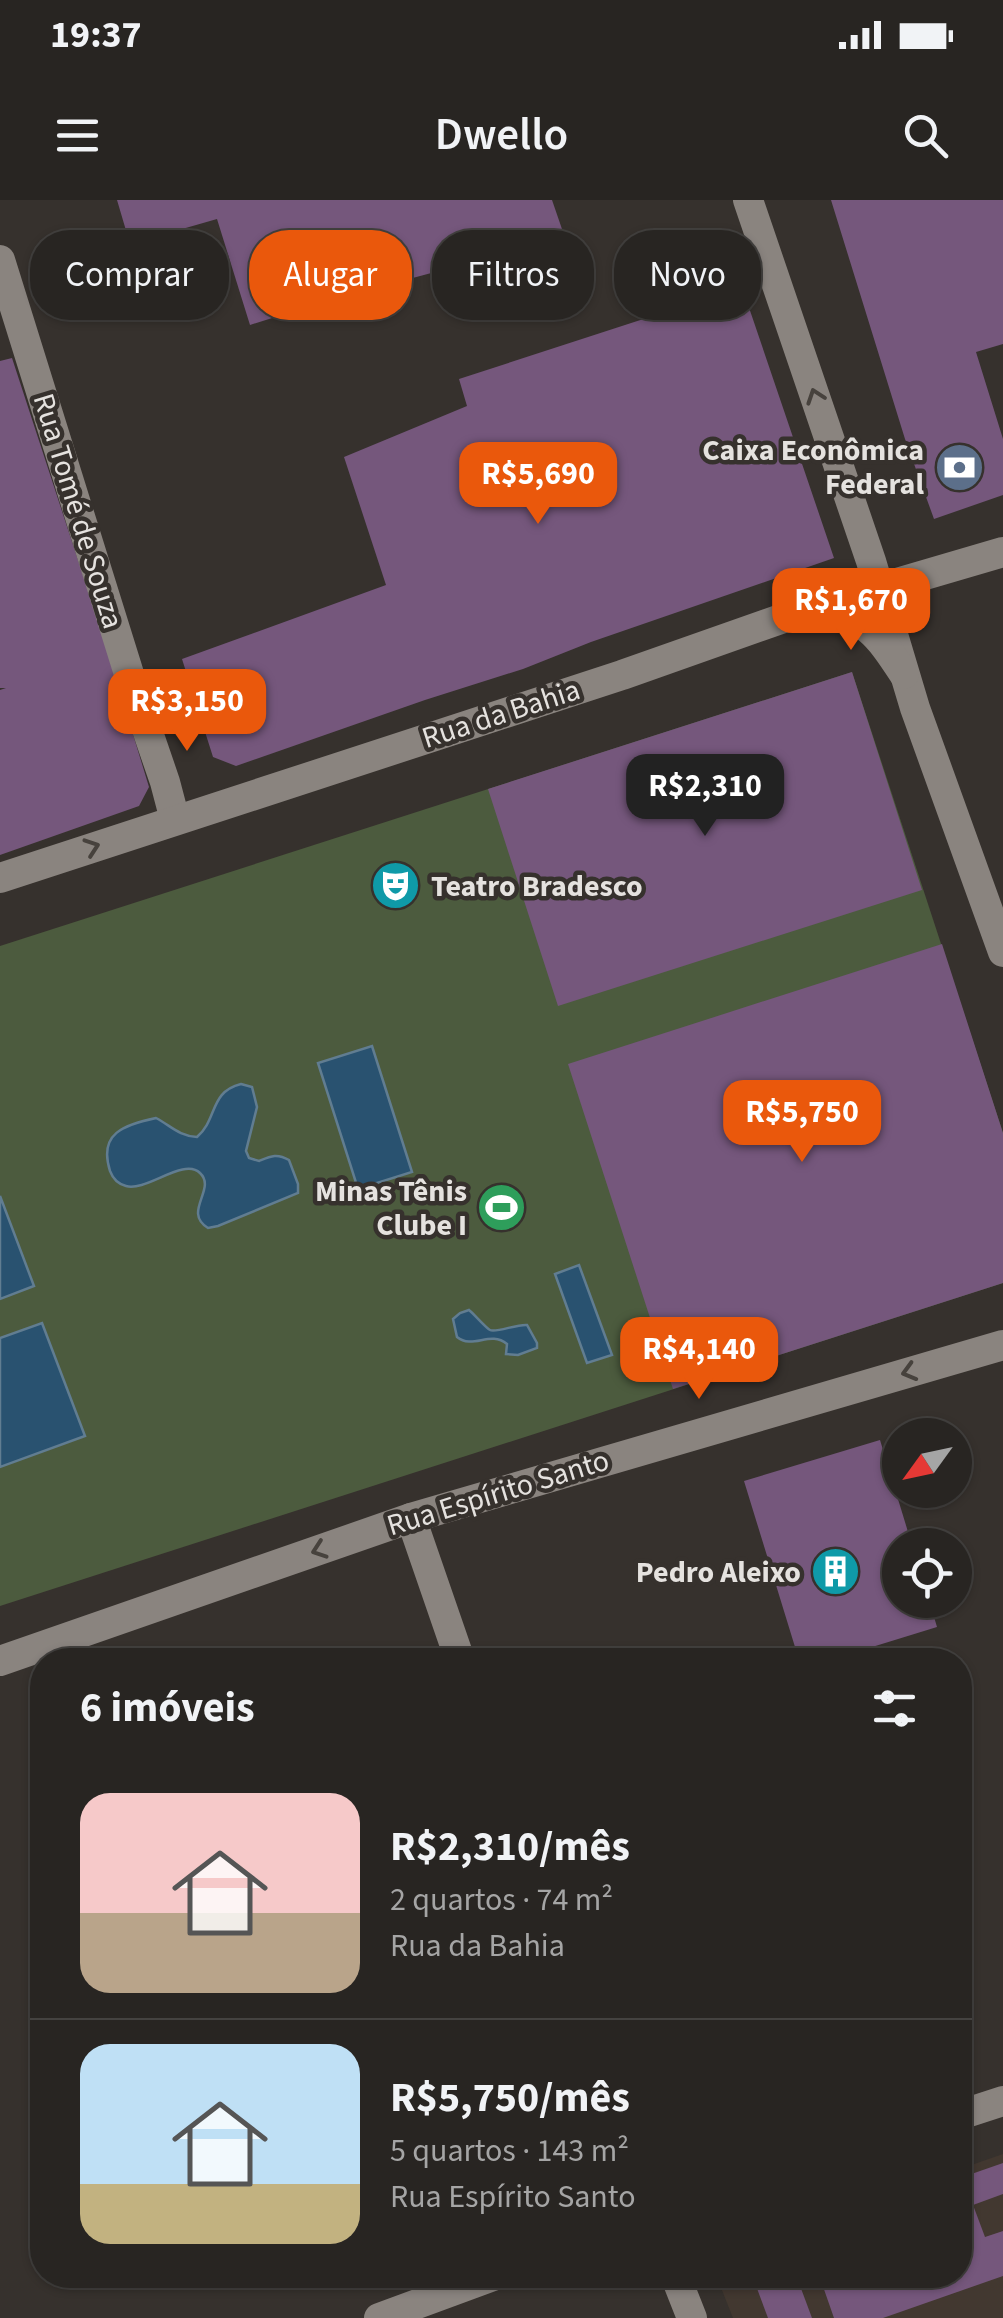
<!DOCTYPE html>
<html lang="pt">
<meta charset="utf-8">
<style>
:root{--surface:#282522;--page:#302d2a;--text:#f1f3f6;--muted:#a5a5a5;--line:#444240;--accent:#ea580c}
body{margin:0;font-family:"Source Sans 3",sans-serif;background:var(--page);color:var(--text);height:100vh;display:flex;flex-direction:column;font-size:38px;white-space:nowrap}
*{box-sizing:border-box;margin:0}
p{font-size:32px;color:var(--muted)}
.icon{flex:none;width:55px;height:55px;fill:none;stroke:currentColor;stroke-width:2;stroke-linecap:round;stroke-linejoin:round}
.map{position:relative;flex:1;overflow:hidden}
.drawer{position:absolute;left:30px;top:1448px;width:942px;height:640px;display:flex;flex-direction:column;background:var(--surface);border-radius:40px;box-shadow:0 2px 8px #0004,0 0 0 2px var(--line)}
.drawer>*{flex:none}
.top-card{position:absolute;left:30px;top:30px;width:945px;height:90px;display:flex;gap:20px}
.needle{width:65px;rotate:237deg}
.tools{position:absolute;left:882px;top:1218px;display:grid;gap:20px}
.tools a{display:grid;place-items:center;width:90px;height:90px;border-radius:50%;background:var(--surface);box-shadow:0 2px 8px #0004,0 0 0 2px var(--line);font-size:50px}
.price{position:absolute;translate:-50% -85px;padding:0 22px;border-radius:20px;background:var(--accent);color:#fff;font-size:32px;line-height:65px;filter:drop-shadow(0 2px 5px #0008)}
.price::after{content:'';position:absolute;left:50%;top:60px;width:30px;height:22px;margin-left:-15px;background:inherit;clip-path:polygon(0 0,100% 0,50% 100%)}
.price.active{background:#222;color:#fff}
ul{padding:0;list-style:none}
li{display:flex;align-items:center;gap:30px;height:250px;padding:0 50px}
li+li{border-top:2px solid var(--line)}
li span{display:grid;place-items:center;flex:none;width:280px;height:200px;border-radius:30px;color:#555}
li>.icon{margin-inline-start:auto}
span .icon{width:120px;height:120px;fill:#fffc;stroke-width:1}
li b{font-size:42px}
h2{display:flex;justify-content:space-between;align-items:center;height:120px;padding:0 50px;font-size:42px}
.tag{padding:0 35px;border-radius:40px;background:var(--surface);box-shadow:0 2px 8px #0004,0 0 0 2px var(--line);font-size:35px;line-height:90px}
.tag.active{background:var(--accent);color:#fff}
.status{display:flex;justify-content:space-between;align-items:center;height:70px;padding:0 50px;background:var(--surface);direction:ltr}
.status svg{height:28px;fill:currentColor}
header{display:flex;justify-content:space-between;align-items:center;height:130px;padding:0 50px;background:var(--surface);font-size:45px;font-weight:600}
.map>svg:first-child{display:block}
.built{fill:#423830}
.green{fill:#4c5b3e}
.water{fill:#295270;stroke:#617d91;stroke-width:2.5}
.building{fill:#75577c}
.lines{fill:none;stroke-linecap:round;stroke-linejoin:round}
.minor{stroke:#8a847f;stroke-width:30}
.tertiary{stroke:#8a847f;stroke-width:30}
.oneway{stroke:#47423d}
.labels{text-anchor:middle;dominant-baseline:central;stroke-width:9;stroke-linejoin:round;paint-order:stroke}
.poi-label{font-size:30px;font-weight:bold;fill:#e5e2df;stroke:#36312d;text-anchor:end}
.street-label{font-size:30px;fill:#e5e2df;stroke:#36312d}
</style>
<div class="status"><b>19:37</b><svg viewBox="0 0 49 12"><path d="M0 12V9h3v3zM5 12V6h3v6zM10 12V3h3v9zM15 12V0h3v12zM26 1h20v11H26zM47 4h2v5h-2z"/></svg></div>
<header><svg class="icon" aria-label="menu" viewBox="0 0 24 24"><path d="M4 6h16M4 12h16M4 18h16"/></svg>Dwello<svg class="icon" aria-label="search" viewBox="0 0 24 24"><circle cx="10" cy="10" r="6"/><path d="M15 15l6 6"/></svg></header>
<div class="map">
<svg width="1003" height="2118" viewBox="0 0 1003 2118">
<rect width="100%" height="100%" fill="#36312d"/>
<path class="built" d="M1003 1954V2118H733L716 2075H960V1969Z"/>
<path class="green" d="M852 472 1003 933V1083L0 1406V746Z"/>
<path class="water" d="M372 846 412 972 358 989 318 863Z
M241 884 252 887 257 907 246 951 249 958 259 961C271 956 277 953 289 960L298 984V993L218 1026 208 1028C182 1012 217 989 200 973 184 957 146 992 126 986 118 984 113 979 110 971 98 933 124 925 156 918 171 926 179 936 197 937 218 919 209 892 241 884Z
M0 996 34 1086 0 1099Z
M579 1065 612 1155 587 1163 555 1074Z
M469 1110C474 1114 486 1128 490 1130 496 1133 517 1124 527 1125L537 1143V1148L518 1155 506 1154 507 1144C490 1130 473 1150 457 1137L453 1119 460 1113Z
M42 1123 85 1236 0 1267V1138Z"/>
<path class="building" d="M117 0H552L563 32 450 68 323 102 250 125 217 19 130 44Z
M831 0H1003V144L976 152 1003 239V295L934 319 905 239Z
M742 87 834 358 591 442 523 469 425 500 236 566 213 557 182 459 386 385 344 257 467 206 459 179Z
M12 158 108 452 149 587 139 606 0 655V490L6 488H0V161Z
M852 472 922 690 558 806 488 589Z
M942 744 1003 933V1083L673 1189 568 864Z
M880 1240 912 1345H900V1400H929L937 1427 830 1460H799L744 1281Z
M1003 1963V1994L973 2005 985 2037 1003 2031V2076L883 2118H834L819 2075H960V1978Z
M752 2075H796L812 2118H768Z"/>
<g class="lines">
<path class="minor" d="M748 0 871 361 915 508 1003 752
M0 60 139 506 165 582 175 620
M411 1318 460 1460
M960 1915 1003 1901
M675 2075 692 2118
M379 2118 496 2075"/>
<path class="tertiary" d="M815 408C866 417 877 433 904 474
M0 678 622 475 812 408 1003 352
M0 1461 411 1318 1003 1145"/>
</g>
<defs><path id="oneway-chevron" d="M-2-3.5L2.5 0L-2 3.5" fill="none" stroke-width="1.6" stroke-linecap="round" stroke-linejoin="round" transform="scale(2.5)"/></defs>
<g class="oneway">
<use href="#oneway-chevron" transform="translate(815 196) rotate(-109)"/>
<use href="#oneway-chevron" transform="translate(92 647) rotate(-19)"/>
<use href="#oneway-chevron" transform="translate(909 1172) rotate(164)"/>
<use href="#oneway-chevron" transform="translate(319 1350) rotate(161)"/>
</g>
<defs>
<symbol id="bank-disc" viewBox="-11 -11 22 22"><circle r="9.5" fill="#5c6f8a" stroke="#36312d"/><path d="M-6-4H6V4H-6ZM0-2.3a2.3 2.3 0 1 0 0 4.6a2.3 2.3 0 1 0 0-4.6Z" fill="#fff"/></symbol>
<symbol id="theatre-disc" viewBox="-11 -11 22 22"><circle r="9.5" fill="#0f9aa8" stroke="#36312d"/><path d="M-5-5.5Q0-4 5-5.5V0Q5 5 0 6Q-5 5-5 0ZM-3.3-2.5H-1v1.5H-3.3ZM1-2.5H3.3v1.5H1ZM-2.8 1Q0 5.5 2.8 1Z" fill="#fff"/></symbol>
<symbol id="stadium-disc" viewBox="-11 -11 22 22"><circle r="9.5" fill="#2e9e5b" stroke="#36312d"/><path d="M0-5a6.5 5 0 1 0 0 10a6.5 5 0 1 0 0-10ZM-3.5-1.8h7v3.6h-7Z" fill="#fff"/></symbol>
<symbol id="building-disc" viewBox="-11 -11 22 22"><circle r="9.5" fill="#0f9aa8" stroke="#36312d"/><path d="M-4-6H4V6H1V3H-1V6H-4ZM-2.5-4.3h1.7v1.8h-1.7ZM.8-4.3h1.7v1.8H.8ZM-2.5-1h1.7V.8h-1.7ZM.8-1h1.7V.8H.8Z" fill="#fff"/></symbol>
</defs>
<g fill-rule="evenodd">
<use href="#bank-disc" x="932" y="240" width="55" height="55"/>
<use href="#theatre-disc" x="368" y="658" width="55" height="55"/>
<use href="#stadium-disc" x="474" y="980" width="55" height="55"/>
<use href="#building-disc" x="808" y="1344" width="55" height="55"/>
</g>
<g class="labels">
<g class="poi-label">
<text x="924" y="250">Caixa Econômica<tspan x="924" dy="34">Federal</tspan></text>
<text x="431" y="686" text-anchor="start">Teatro Bradesco</text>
<text x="467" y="991">Minas Tênis<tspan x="467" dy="34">Clube I</tspan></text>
<text x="801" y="1372">Pedro Aleixo</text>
</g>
<g class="street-label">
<text transform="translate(78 311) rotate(73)">Rua Tomé de Souza</text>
<text transform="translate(501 514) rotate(-18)">Rua da Bahia</text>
<text transform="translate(498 1293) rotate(-17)">Rua Espírito Santo</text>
</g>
</g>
</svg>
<div class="tools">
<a><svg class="needle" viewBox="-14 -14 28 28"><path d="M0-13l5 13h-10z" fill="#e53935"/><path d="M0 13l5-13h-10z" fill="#a5a5a5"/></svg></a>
<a><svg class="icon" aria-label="locate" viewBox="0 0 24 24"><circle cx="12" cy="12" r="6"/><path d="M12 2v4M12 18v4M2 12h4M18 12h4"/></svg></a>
</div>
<b class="price" style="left:538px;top:327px">R$5,690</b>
<b class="price" style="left:851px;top:453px">R$1,670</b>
<b class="price" style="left:187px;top:554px">R$3,150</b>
<b class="price active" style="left:705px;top:639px">R$2,310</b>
<b class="price" style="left:802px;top:965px">R$5,750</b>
<b class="price" style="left:699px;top:1202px">R$4,140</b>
<div class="top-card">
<a class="tag">Comprar</a>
<a class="tag active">Alugar</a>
<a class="tag">Filtros</a>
<a class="tag">Novo</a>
</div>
<section class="drawer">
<h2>6 imóveis<svg class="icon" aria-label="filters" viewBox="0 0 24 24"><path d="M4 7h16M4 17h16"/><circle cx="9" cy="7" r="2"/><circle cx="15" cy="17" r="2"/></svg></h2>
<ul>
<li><span style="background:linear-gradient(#f6c9c9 60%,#b9a48a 0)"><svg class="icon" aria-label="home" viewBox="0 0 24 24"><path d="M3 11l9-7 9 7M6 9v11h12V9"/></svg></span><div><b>R$2,310/mês</b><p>2 quartos · 74 m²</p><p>Rua da Bahia</p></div></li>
<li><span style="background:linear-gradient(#bfe0f5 70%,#c2b280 0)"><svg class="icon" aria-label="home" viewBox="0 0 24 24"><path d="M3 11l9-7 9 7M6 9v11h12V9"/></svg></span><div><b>R$5,750/mês</b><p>5 quartos · 143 m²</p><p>Rua Espírito Santo</p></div></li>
</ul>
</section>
</div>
